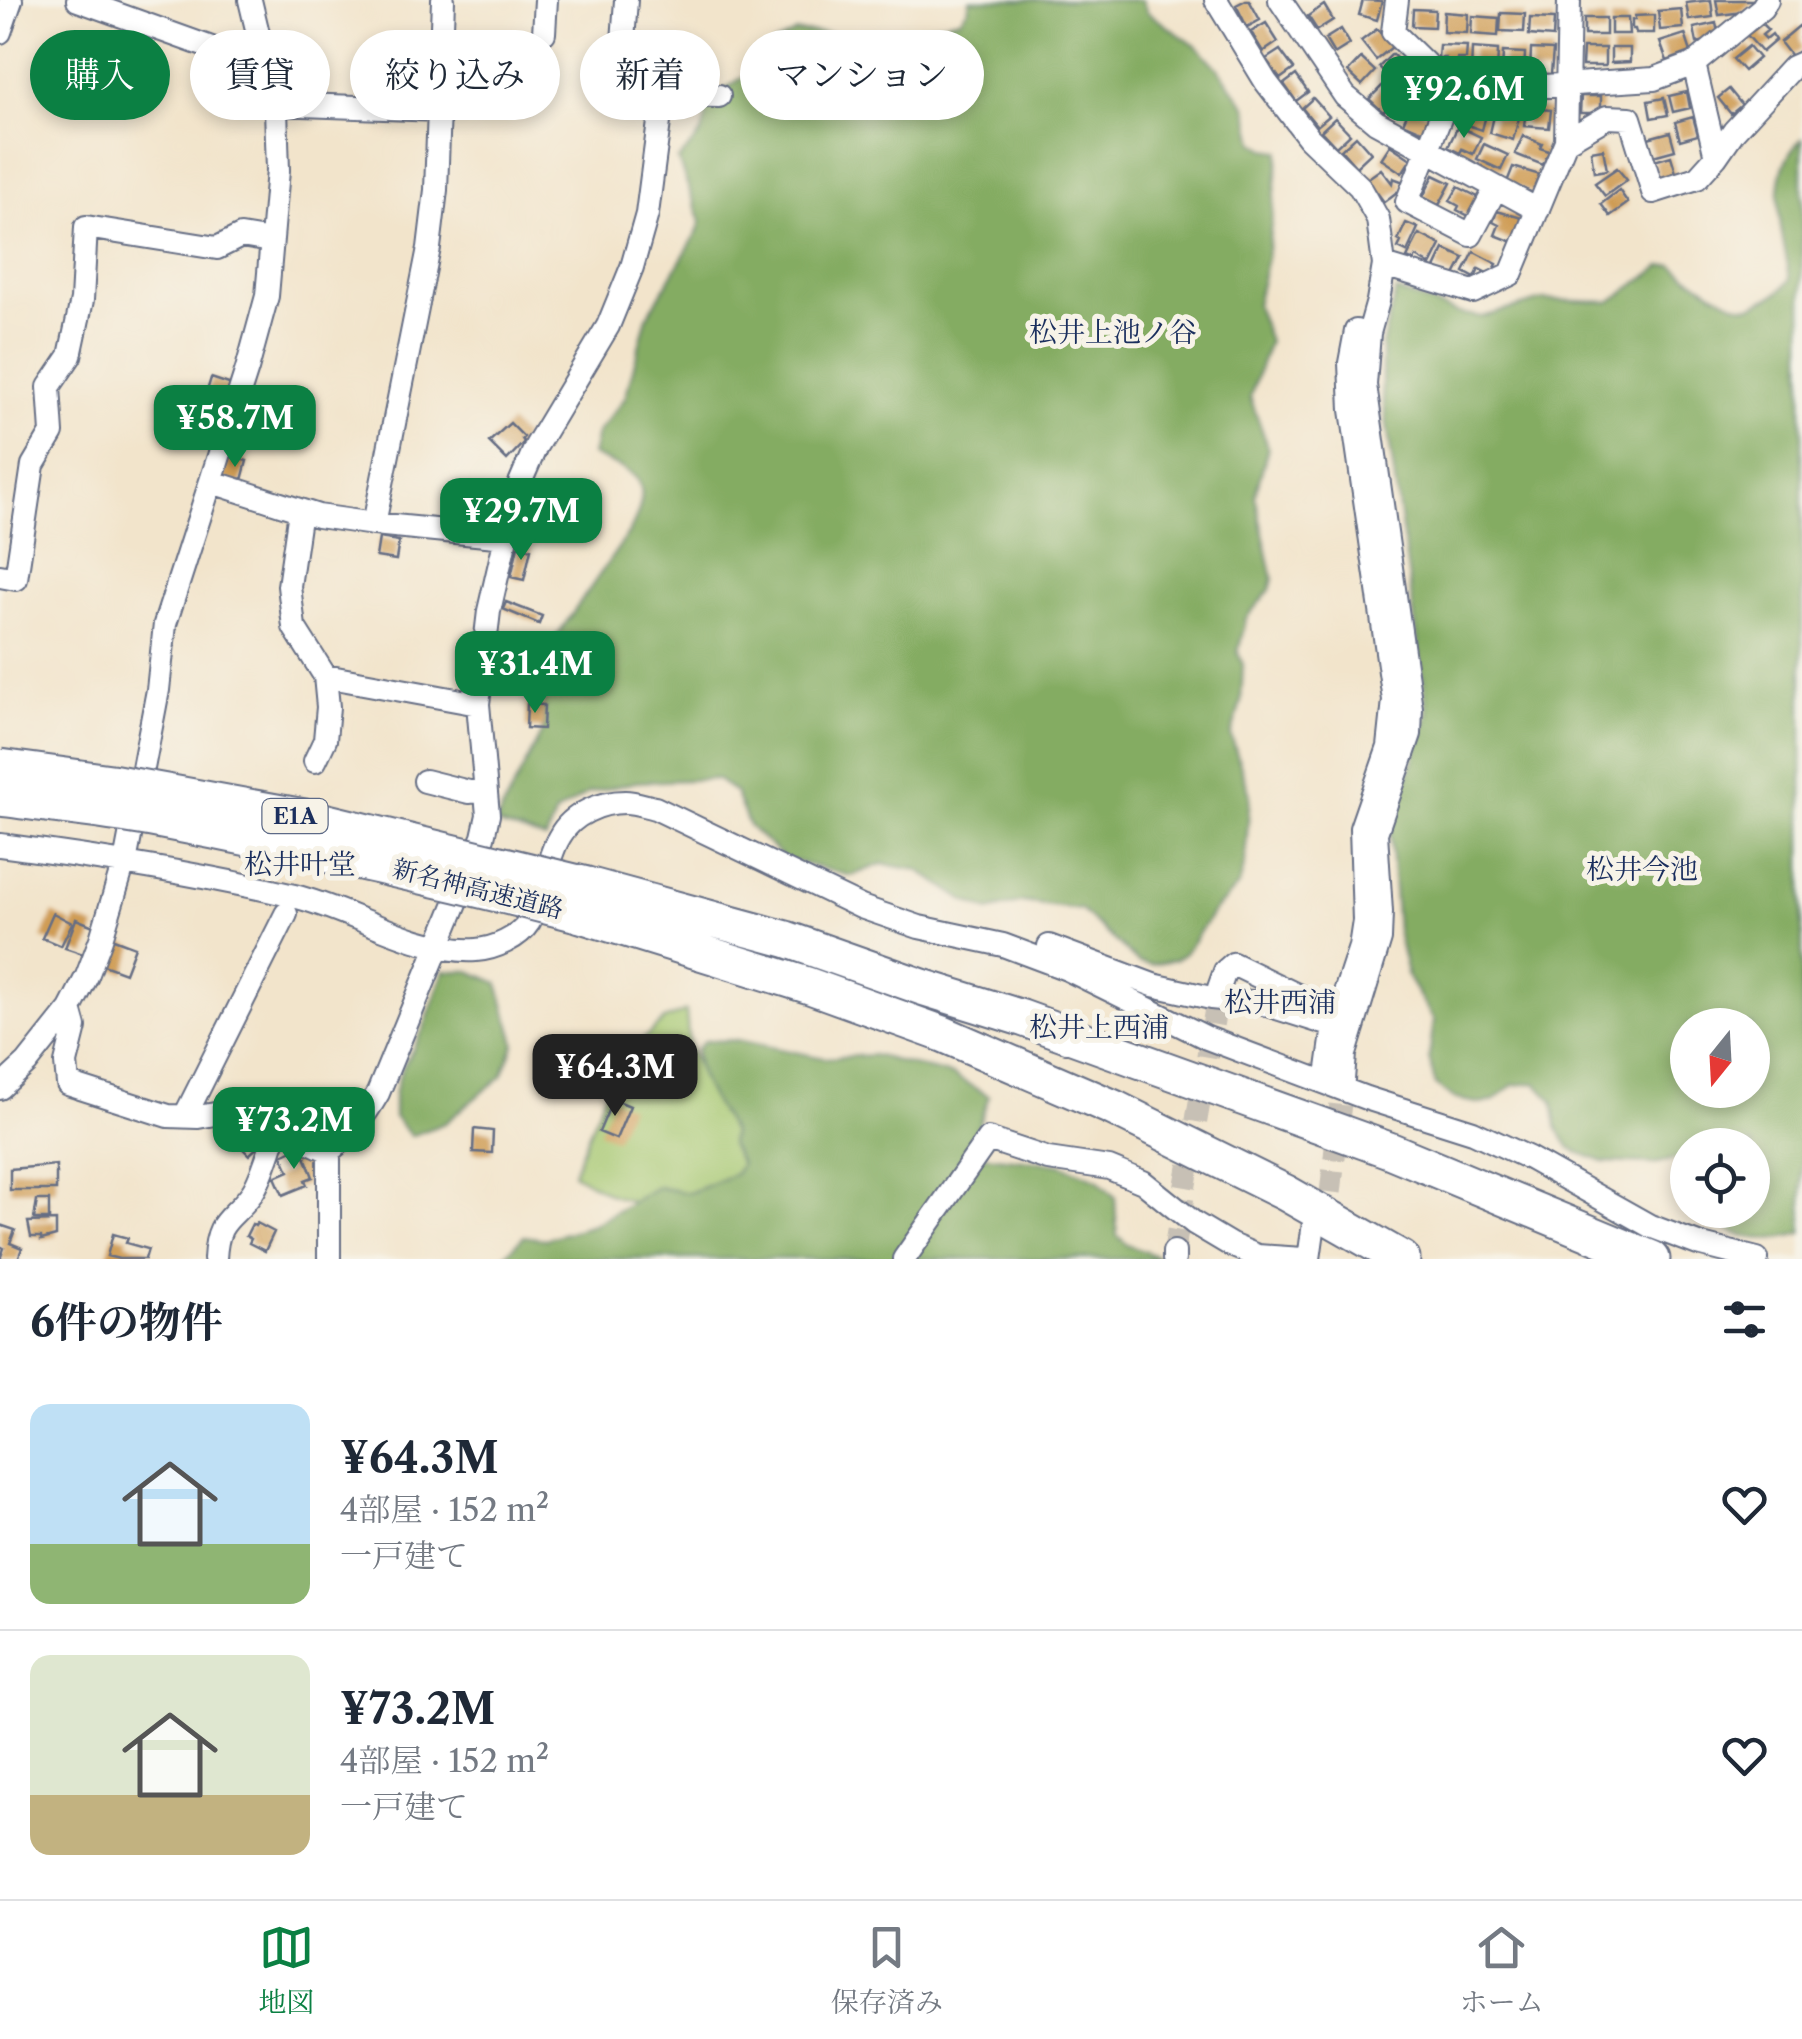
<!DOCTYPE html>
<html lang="ja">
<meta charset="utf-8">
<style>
:root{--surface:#fff;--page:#f2f2f3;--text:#1f2937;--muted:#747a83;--line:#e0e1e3;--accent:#0b8043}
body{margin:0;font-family:"Libre Caslon Text","Noto Serif JP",serif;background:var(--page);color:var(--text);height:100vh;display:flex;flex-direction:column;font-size:38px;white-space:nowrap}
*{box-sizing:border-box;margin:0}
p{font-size:32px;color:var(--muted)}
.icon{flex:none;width:55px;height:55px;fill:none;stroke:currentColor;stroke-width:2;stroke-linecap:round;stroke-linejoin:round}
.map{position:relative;height:1259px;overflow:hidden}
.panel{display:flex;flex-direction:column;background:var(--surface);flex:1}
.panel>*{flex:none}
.top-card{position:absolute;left:30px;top:30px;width:1000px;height:90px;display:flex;gap:20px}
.needle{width:65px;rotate:198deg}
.buttons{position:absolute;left:1670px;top:1008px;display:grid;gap:20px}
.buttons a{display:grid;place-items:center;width:100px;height:100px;border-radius:50%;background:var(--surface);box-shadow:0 5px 15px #0003;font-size:50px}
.price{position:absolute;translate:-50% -85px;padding:0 22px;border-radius:20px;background:var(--accent);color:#fff;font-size:32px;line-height:65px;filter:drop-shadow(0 2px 5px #0008)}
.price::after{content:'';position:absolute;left:50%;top:60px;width:30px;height:22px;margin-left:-15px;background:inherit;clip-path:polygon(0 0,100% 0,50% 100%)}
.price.current{background:#222;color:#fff}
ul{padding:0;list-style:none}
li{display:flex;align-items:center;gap:30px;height:250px;padding:0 30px}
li+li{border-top:2px solid var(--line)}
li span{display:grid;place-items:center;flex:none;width:280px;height:200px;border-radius:20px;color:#555}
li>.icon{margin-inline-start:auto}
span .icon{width:120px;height:120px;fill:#fffc;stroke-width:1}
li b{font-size:42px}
h2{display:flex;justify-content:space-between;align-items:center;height:120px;padding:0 30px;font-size:42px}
.tag{padding:0 35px;border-radius:45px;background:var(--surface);box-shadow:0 5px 15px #0003;font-size:35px;line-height:90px}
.tag.current{background:var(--accent);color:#fff}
.tabs{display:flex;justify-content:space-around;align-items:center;height:140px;border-top:2px solid var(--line);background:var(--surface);font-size:28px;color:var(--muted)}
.tabs a{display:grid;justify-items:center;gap:5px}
.tabs .current{color:var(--accent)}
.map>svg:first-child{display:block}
.green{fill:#a5c770;stroke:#607b67;stroke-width:2.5}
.forest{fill:#84ac62;stroke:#506e60;stroke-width:2.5;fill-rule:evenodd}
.building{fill:#cf9c55}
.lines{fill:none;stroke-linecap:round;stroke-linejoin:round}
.minor-tunnel{stroke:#c7c0b5;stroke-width:22;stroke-dasharray:22 11;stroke-linecap:butt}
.minor-casing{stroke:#666e84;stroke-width:26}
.highway-casing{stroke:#666e84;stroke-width:39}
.minor{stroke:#fff;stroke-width:22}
.highway{stroke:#fff;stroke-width:35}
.highway-bridge-casing{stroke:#666e84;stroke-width:39;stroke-linecap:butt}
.highway-bridge{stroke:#fff;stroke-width:35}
.labels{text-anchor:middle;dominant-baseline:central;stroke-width:10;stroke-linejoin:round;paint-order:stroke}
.shield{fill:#f7f3e8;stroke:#5d6a87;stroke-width:2.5}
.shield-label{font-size:22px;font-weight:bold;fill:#1b2f5e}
.street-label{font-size:25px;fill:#1b2f5e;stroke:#f7f3e8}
.neighbourhood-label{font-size:28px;fill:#1b2f5e;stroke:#f7f3e8}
</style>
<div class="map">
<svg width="1802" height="1259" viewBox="0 0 1802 1259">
<rect width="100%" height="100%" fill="#f7f3e8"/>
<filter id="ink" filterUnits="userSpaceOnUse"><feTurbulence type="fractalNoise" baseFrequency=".01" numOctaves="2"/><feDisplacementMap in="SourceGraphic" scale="20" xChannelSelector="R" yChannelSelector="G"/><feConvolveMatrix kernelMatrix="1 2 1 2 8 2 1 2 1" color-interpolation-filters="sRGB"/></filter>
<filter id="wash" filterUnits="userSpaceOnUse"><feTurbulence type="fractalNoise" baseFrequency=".0048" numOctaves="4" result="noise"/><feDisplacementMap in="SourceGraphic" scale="40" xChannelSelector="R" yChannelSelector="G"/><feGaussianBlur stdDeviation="2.25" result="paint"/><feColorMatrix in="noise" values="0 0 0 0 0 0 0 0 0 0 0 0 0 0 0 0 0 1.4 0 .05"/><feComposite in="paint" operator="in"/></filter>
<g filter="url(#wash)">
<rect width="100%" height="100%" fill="#f2e4cb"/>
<path class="green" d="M686 1011 689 1046 704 1084 732 1132 730 1144 741 1164 735 1174 689 1193 657 1187 633 1202 609 1194 573 1173 617 1063 664 1020Z"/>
<path class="forest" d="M970 0H1142L1147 12 1200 49 1217 67 1247 107 1255 142 1266 149 1280 151 1267 258 1256 305 1269 341 1250 397 1268 447 1255 496 1273 579 1270 590 1246 618 1238 653 1243 665 1241 702 1231 736 1250 795 1245 863 1239 885 1213 912 1185 953 1175 960 1150 965 1138 962 1081 910 1022 902 989 911 965 901 918 870 882 864 851 876 785 859 749 826 735 792 716 779 636 782 588 793 556 813 546 839 495 824 545 726 541 662 547 650 630 531C637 517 649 491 635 477 628 469 602 460 592 455L597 433 625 398 647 317 697 233 701 221 678 160 702 133 710 99 752 71 774 44 796 32 887 35 960 19 968 9Z
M1802 139V1233C1774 1241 1745 1243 1721 1225L1720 1210H1752V1145H1688L1687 1162 1676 1159 1653 1164 1603 1162 1570 1149 1557 1127 1553 1101 1536 1083 1513 1085 1493 1101 1482 1104 1456 1099 1435 1085 1429 1057 1434 1020 1408 978 1397 931 1390 833 1428 714 1382 390V345L1396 291 1458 313 1482 317 1543 300 1610 302 1662 266 1673 265C1690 277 1730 308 1751 306 1756 305 1761 301 1766 299 1777 294 1783 290 1790 279 1783 234 1763 174 1802 139ZM1688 1025H1752V1090H1688Z
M444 971H470L498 983 515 1043 502 1076 445 1123 411 1136 394 1117V1094L401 1071 424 1028Z
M737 1040 824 1058 873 1055 952 1075 989 1096 968 1154 1060 1164 1097 1179 1115 1197 1117 1235 1127 1245 1164 1259H501L524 1236 545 1239 593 1225 657 1187 689 1193 735 1174 741 1164 730 1144 732 1132C717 1107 696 1080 696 1050L704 1041Z"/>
<g id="blocks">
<path class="building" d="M1246 0H1249L1260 20 1247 27 1236 5Z
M1363 0 1382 1 1377 20 1359 15Z
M1711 0 1713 17 1689 20 1686 3Z
M1716 0H1754L1743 12 1719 15Z
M1324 5 1333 20 1317 30 1308 16Z
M1413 9 1435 10 1434 27 1412 26Z
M1681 9 1683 28 1660 30 1658 11Z
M1444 12 1468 14 1467 33 1443 32Z
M1501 13 1525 14 1524 32 1500 31Z
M1654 15V33H1636L1635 29H1632V20H1635V16Z
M1472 16 1499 18 1498 36 1471 34Z
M1530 18 1554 19 1553 37 1529 35Z
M1584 18H1606V35H1584Z
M1611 18H1628L1629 34H1611Z
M1266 23 1278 42 1263 52 1251 32Z
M1716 23 1719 38 1697 43 1694 28Z
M1762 24 1768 30 1762 35 1766 39 1772 34 1776 40 1762 52 1747 35Z
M1799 26 1802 29 1800 38 1802 48 1793 56H1791L1780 42Z
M1341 29 1350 44 1334 54 1325 39Z
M1377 29 1392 47 1376 60 1361 41Z
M1685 34 1691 52 1667 61 1660 42Z
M1439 45 1467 46 1466 59H1457L1456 64H1445V58H1438Z
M1749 46 1759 58 1744 71 1733 59Z
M1472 48 1498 50 1497 73 1471 72Z
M1583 48H1605V66H1582Z
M1611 48H1630V62L1611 63Z
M1531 49 1553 50 1551 74 1530 73Z
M1280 50 1294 69 1280 79 1266 59Z
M1503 52 1525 53 1524 73 1502 72Z
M1392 54 1412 74 1400 87 1379 67Z
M1361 58 1375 71 1362 85 1348 72Z
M1296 75 1308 92 1296 101 1284 84Z
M1421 78 1443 94 1433 108 1411 92Z
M1383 85 1397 98 1383 112 1369 99Z
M1729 89 1742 105 1731 114 1718 98Z
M1687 92 1690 108 1673 112 1669 96Z
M1581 96H1601V113H1580Z
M1313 98 1329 116 1317 126 1302 108Z
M1664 98 1668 115 1651 118 1648 101Z
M1410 107 1431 115 1424 132 1403 123Z
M1526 108 1551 110 1549 128 1524 126Z
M1465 109 1486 115 1482 130 1461 123Z
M1503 113 1519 118 1513 140 1490 133 1494 116 1502 118Z
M1693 117 1698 135 1680 140 1675 122Z
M1335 118 1350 134 1336 147 1321 131Z
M1458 126 1481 137 1473 154 1462 149 1460 153 1448 147Z
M1670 132 1675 150 1653 156 1648 138Z
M1356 136 1371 153 1356 167 1341 150Z
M1523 136 1542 144 1540 148 1549 151 1543 165 1515 154Z
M1484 144 1508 155 1501 170 1477 159Z
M1390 145 1411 159 1402 173 1381 159Z
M1603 149 1607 170 1594 172 1591 151Z
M1671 156 1677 176 1660 182 1654 161Z
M1513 167 1540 175 1533 193 1507 182Z
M1617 168 1627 180 1605 196 1595 183Z
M1381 169 1392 183 1393 178 1404 182 1400 193 1397 192 1384 202 1367 179Z
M1434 175 1451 183 1439 205 1423 197Z
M1458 187 1478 197 1469 216 1457 210 1459 206 1450 201Z
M1619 190 1628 203 1610 216 1601 204Z
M1497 211 1522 218 1513 242 1495 235 1499 225 1493 222Z
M1406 223 1418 228 1407 252 1398 248 1401 242 1398 240Z
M1419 234 1441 245 1431 265 1416 257 1414 261 1407 258Z
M1444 249 1464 258 1454 277 1435 268Z
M1474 252 1497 264 1491 275 1479 269 1475 278 1464 272Z
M211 378 235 386 228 406 211 400 214 393 207 391Z
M510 423 524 437 522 439 524 442 507 460 489 442Z
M229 456 247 461 241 484 222 479Z
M379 538 399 541 396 560 376 557Z
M518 546 531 549 524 580 511 577Z
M506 602 542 616 539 624 503 609Z
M535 640H546L545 655H538L536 692 514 690 515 673H509L511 648 534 650Z
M527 704 544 705 543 729 526 728Z
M53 913 72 923 61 946 42 938Z
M76 919 96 927 86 955 65 948Z
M111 938 135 947 125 973 98 963Z
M613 1099 630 1106 616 1139 599 1132Z
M229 1118 236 1125 241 1119 263 1142 249 1155 221 1126Z
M474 1129 493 1131 492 1153 473 1152Z
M301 1146 313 1177 305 1180 307 1185 283 1195 275 1177 289 1171 282 1155Z
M56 1165V1190H10V1169Z
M37 1200H49V1219H34Z
M56 1221V1236L41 1240V1237H31L28 1222Z
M257 1223 274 1232 265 1251 249 1243 251 1239 246 1236 252 1224 255 1226Z
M0 1225 15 1230 10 1243 22 1248 18 1259H0L4 1248 0 1246Z
M113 1234 128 1238 126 1243 148 1249 145 1259H119L107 1256Z"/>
</g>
</g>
<g filter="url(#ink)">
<use href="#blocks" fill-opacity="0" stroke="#666e84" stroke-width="2.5"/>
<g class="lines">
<path class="minor-tunnel" d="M1327 1225 1343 1080
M1174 1252 1219 988"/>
<defs>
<path id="minor" d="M78 0 245 60 265 65
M1216 0 1266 82 1309 138 1360 187 1378 219 1384 265 1378 301 1369 333 1365 385 1411 708 1410 734 1376 833 1381 912 1380 939 1345 1054 1343 1080
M1280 0 1345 96 1376 122 1538 210
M1397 0 1393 32 1435 73 1454 83 1481 90 1654 79 1694 64 1762 8 1767 0
M0 32 11 0
M544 33 546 0
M1694 64 1716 157
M1454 83 1407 202 1471 235 1496 188
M662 95 719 96
M275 104 439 110
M1566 141 1607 117 1630 118 1653 192 1697 178 1716 157 1734 131 1793 67 1802 63
M1384 265 1473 292 1511 274 1566 141 1569 0
M212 482 318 516 374 524 506 537
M300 511 289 586 294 627 325 676 328 707 325 740 315 761
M374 524 429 248 436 190 443 0
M0 576 16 579 33 465 52 433 49 387 70 356 82 300 86 227 217 248 241 236 271 241
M325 676 478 704
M425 781 469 792 485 790
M0 845C98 858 197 873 294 896 349 909 421 954 476 950 494 949 519 938 529 922 535 912 538 897 542 886 547 870 551 850 560 836 572 814 601 802 625 802 635 802 645 806 655 808L861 907 919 927 1003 945 1067 969 1207 1038 1366 1098 1473 1132 1529 1158 1650 1226 1698 1244 1757 1259
M1049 946 1153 985 1211 998 1261 1003 1334 1026
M1219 988 1225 971 1233 964 1334 1013
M70 1009 75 1027 66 1063 68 1084 168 1116 198 1117 232 1111 278 1127 329 1151
M1327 1076 1334 1026 1360 947 1364 921 1361 828 1389 747 1394 700 1352 410 1350 363 1356 331
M0 1088 27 1063 70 1009 87 976 101 939 127 852 158 690 165 624 247 369 267 296 278 170 276 109 250 0
M185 1116 286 914
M329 1151C350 1135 365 1116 378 1093L483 837 488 815 478 704 489 611 506 537 520 483 536 446 608 326 632 267 647 214 665 76 626 64 622 55 626 0
M329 1151V1259
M215 1259C217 1217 231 1222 252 1193 262 1179 271 1145 278 1127
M904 1259 988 1139 1048 1159 1109 1168 1143 1182 1194 1223 1231 1245 1257 1256 1303 1259
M1174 1259V1252
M1309 1259 1314 1223"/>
<path id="highway" d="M587 885 786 939 922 987 1022 1018 1389 1150 1652 1259
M578 914 807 985 943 1034 1114 1108 1286 1193 1402 1259"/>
</defs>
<use href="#minor" class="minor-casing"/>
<use href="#highway" class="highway-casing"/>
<use href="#minor" class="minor"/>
<use href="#highway" class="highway"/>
<defs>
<path id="highway-bridge" d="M0 767 111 782 315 819 587 885
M0 798C50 805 102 810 152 819 295 846 437 878 578 914"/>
</defs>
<use href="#highway-bridge" class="highway-bridge-casing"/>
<use href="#highway-bridge" class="highway-bridge"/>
</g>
</g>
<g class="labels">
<rect class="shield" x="262.5" y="799" width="65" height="34" rx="8"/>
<g class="shield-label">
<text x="295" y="816">E1A</text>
</g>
<g class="street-label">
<text transform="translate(478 889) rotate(14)">新名神高速道路</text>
</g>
<g class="neighbourhood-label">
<text x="1113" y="332">松井上池ノ谷</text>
<text x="300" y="864">松井叶堂</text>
<text x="1642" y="869">松井今池</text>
<text x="1280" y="1002">松井西浦</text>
<text x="1099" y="1027">松井上西浦</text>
</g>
</g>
</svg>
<div class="buttons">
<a><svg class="needle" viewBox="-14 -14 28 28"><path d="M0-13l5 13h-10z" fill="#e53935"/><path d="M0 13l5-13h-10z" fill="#747a83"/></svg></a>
<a><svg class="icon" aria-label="locate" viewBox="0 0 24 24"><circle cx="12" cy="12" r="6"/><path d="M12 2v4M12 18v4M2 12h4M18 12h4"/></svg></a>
</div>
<b class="price" style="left:1464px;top:141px">¥92.6M</b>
<b class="price" style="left:235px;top:470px">¥58.7M</b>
<b class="price" style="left:521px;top:563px">¥29.7M</b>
<b class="price" style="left:535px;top:716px">¥31.4M</b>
<b class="price current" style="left:615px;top:1119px">¥64.3M</b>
<b class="price" style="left:294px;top:1172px">¥73.2M</b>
<div class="top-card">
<a class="tag current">購入</a>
<a class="tag">賃貸</a>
<a class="tag">絞り込み</a>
<a class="tag">新着</a>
<a class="tag">マンション</a>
</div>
</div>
<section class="panel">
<h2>6件の物件<svg class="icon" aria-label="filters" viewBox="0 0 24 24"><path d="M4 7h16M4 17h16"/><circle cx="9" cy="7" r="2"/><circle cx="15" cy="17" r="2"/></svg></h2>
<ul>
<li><span style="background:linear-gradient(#bfe0f5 70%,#8fb573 0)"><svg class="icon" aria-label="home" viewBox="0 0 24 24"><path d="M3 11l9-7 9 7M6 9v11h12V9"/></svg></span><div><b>¥64.3M</b><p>4部屋 · 152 m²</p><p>一戸建て</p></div><svg class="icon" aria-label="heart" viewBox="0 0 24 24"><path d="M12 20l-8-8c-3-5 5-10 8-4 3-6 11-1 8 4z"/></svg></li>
<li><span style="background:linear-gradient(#dfe7d0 70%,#c2b280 0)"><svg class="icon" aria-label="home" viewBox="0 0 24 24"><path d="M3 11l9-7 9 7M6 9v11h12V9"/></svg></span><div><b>¥73.2M</b><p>4部屋 · 152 m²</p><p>一戸建て</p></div><svg class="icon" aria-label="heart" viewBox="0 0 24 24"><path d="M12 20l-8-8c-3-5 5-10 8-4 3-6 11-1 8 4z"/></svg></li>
</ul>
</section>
<nav class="tabs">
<a class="current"><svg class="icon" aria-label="map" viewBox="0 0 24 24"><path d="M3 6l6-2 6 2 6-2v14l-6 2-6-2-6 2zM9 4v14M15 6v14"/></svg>地図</a>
<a><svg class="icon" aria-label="saved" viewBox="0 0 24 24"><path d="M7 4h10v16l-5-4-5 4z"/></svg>保存済み</a>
<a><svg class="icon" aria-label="home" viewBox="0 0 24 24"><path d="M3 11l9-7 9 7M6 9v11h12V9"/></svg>ホーム</a>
</nav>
